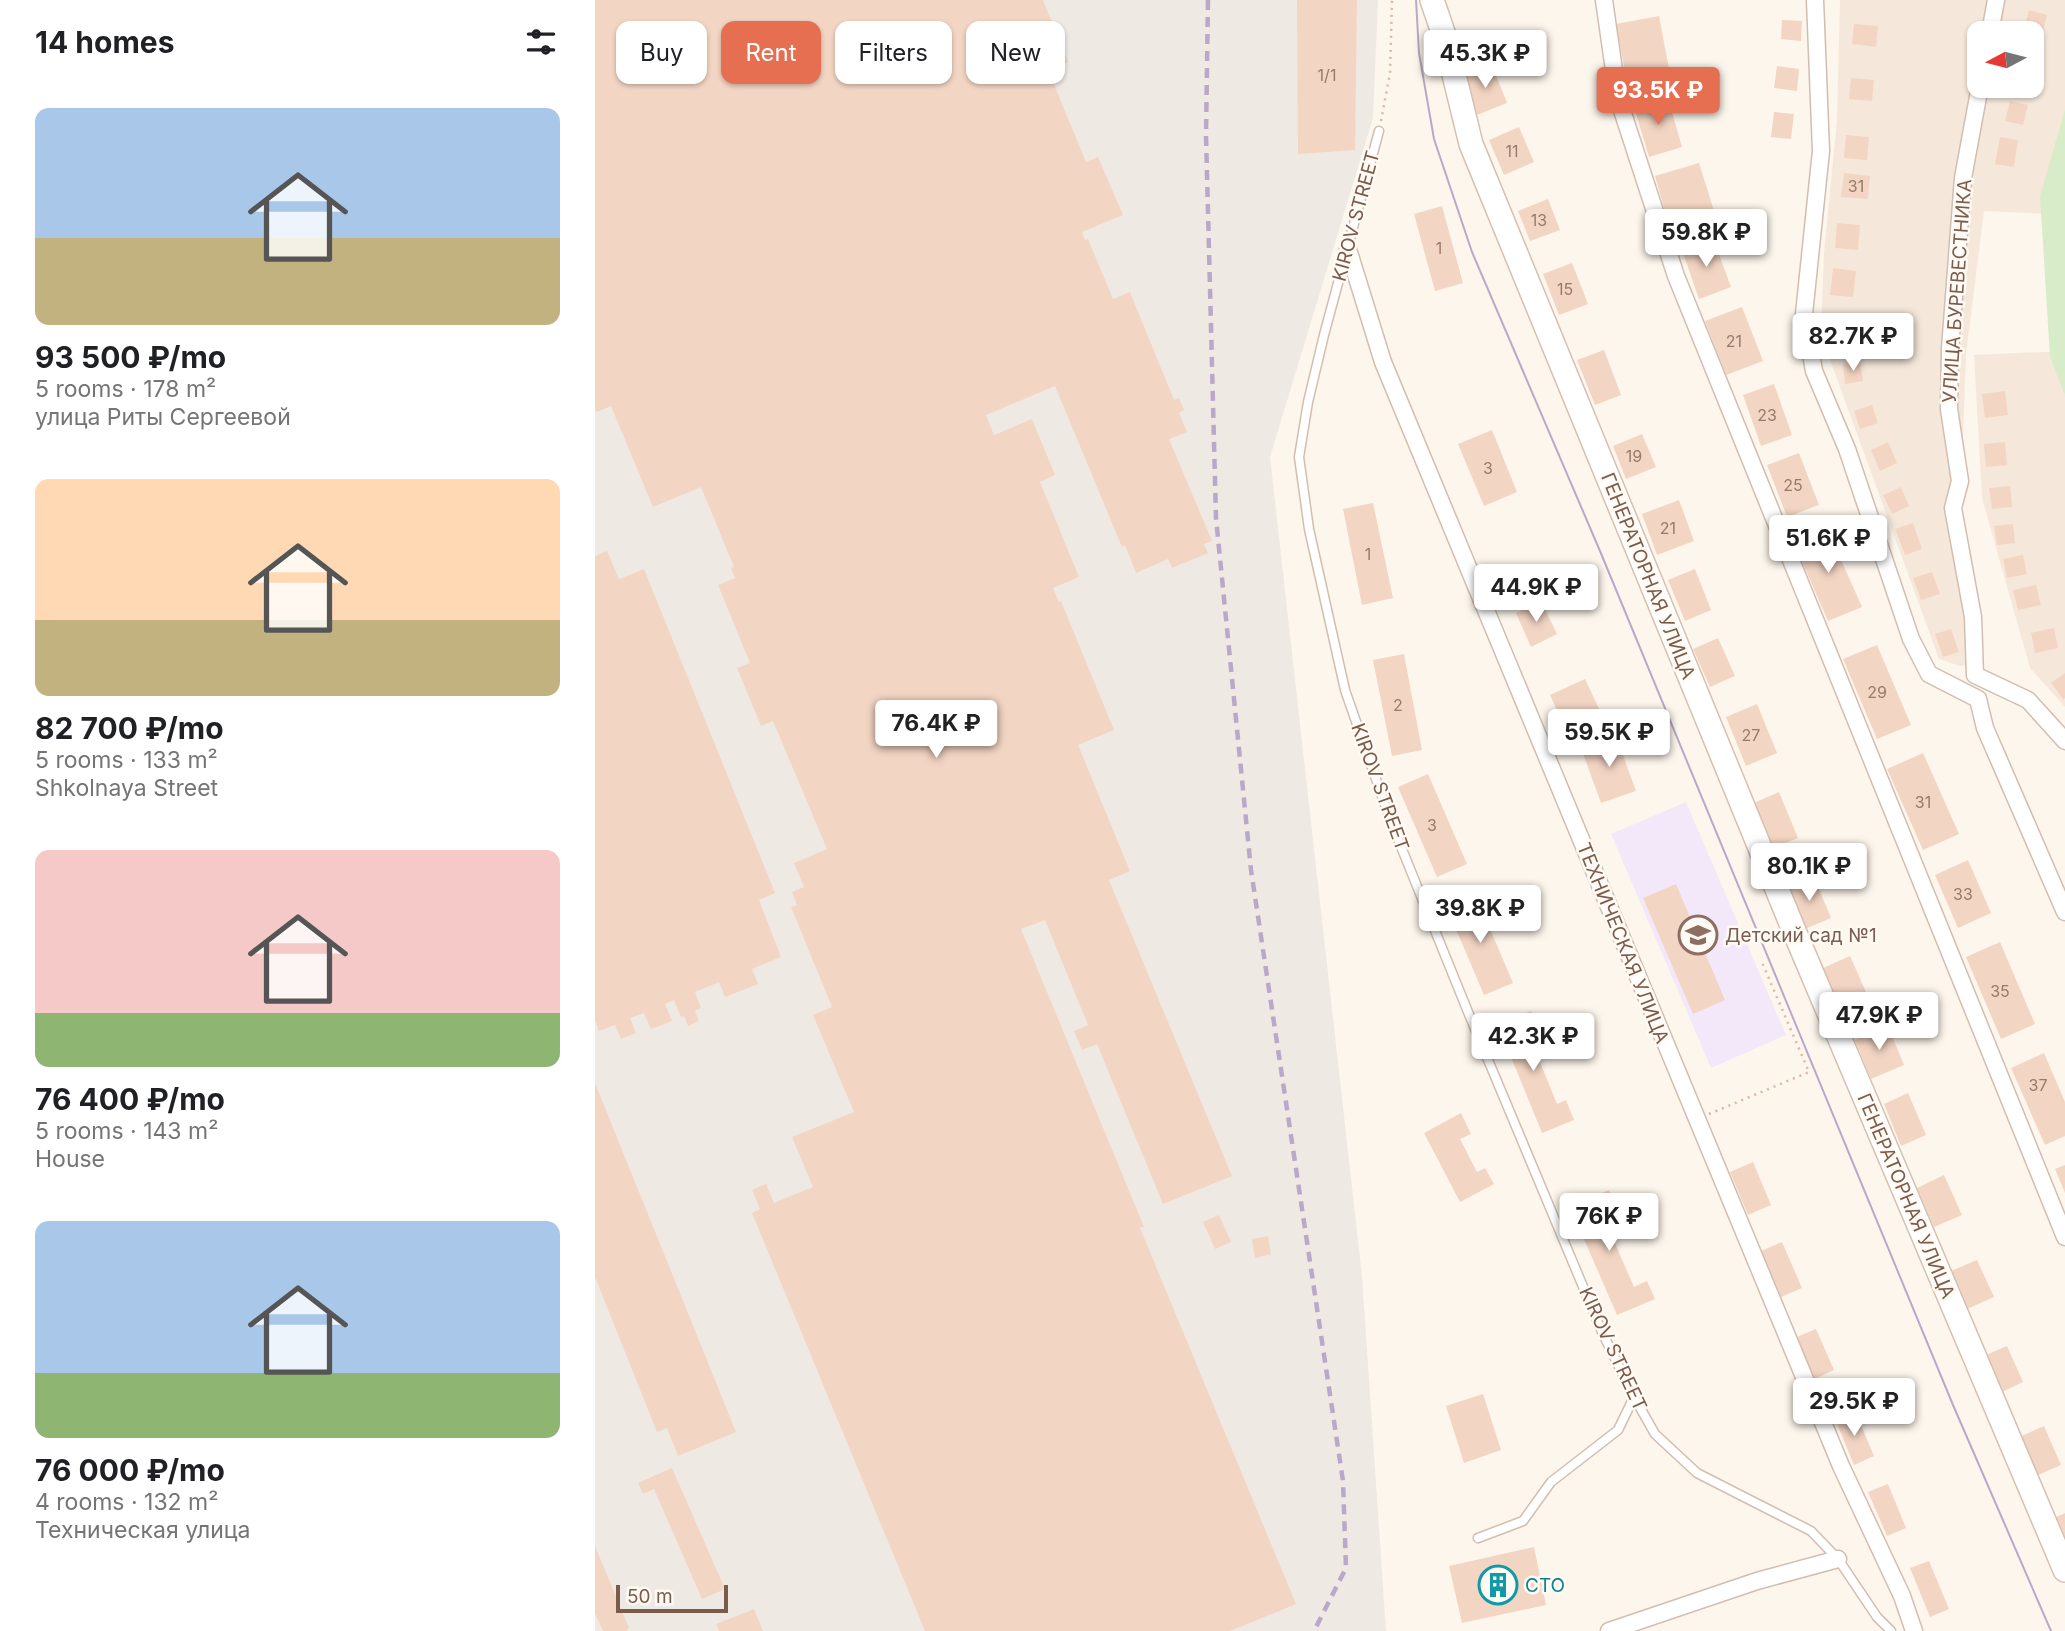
<!DOCTYPE html>
<meta charset="utf-8">
<style>
:root{--surface:#fff;--page:#f6f6f6;--text:#202124;--muted:#757577;--accent:#e76f51}
body{margin:0;font-family:Inter,sans-serif;background:var(--page);color:var(--text);height:100vh;display:flex;flex-direction:column;font-size:26px;white-space:nowrap}
*{box-sizing:border-box;margin:0}
p{font-size:23px;color:var(--muted)}
.icon{flex:none;width:38px;height:38px;fill:none;stroke:currentColor;stroke-width:2;stroke-linecap:round;stroke-linejoin:round}
.map{position:relative;flex:1;overflow:hidden}
.sheet{display:flex;flex-direction:column;background:var(--surface);width:595px}
.sheet>*{flex:none}
.guide{position:absolute;left:21px;top:21px;width:665px;height:63px;display:flex;gap:14px}
.needle{width:46px;rotate:263deg}
.fabs{position:absolute;left:1372px;top:21px;display:grid;gap:14px}
.fabs a{display:grid;place-items:center;width:77px;height:77px;border-radius:14px;background:var(--surface);box-shadow:0 2px 5px #0004;font-size:35px}
.scale{position:absolute;left:21px;bottom:18px;width:112px;box-sizing:border-box;padding-left:7px;border:4px solid #7a5c4d;border-top:0;font-size:19px;line-height:24px;white-space:nowrap;color:#7a5c4d;-webkit-text-stroke:5px #fffaf3;paint-order:stroke}
.price{position:absolute;translate:-50% -60px;padding:0 16px;border-radius:7px;background:#fff;color:#222;font-size:23px;line-height:46px;filter:drop-shadow(0 2px 4px #0008)}
.price::after{content:'';position:absolute;left:50%;top:42px;width:21px;height:16px;margin-left:-10px;background:inherit;clip-path:polygon(0 0,100% 0,50% 100%)}
.price.selected{background:var(--accent);color:#fff}
ul{padding:0;list-style:none}
li{display:grid;align-content:center;gap:14px;height:371px;padding:0 35px}
li span{display:grid;place-items:center;height:217px;border-radius:14px;color:#555}
li>.icon{margin-inline-start:auto}
span .icon{width:126px;height:126px;fill:#fffc;stroke-width:1}
li b{font-size:30px}
h2{display:flex;justify-content:space-between;align-items:center;height:84px;padding:0 35px;font-size:30px}
.chip{padding:0 24px;border-radius:14px;background:var(--surface);box-shadow:0 2px 5px #0004;font-size:24px;line-height:63px}
.chip.selected{background:var(--accent);color:#fff}
main{display:flex;flex:1;min-height:0}
.map>svg:first-child{display:block}
.residential{fill:#f5e8da;fill-rule:evenodd}
.industrial{fill:#efe9e4}
.education{fill:#f3e8fa}
.green{fill:#d8ecc9}
.building{fill:#f3d5c3}
.lines{fill:none;stroke-linecap:round;stroke-linejoin:round}
.service-casing{stroke:#d1beb0;stroke-width:11}
.minor-casing{stroke:#d1beb0;stroke-width:19}
.secondary-casing{stroke:#d6c0b0;stroke-width:26}
.path{stroke:#d9b8a5;stroke-width:2.5;stroke-dasharray:2 5;stroke-linecap:butt}
.service{stroke:#fff;stroke-width:8}
.minor{stroke:#fff;stroke-width:16}
.secondary{stroke:#fff;stroke-width:23}
.tram{stroke:#b9a8c9;stroke-width:2}
.rail{stroke:#b9a8c9;stroke-width:4.5;stroke-dasharray:10 7;stroke-linecap:butt}
.labels{text-anchor:middle;dominant-baseline:central;stroke-width:5;stroke-linejoin:round;paint-order:stroke}
.number-label{font-size:16px;fill:#987a6a}
.street-label{font-size:19px;fill:#7a5c4d;stroke:#fffaf3}
.education-label{font-size:19px;fill:#785e54;stroke:#fffaf3;text-anchor:start}
.culture-label{font-size:19px;fill:#0d838f;stroke:#fffaf3;text-anchor:start}
</style>
<main>
<section class="sheet">
<h2>14 homes<svg class="icon" aria-label="filters" viewBox="0 0 24 24"><path d="M4 7h16M4 17h16"/><circle cx="9" cy="7" r="2"/><circle cx="15" cy="17" r="2"/></svg></h2>
<ul>
<li><span style="background:linear-gradient(#a9c7e8 60%,#c2b280 0)"><svg class="icon" aria-label="home" viewBox="0 0 24 24"><path d="M3 11l9-7 9 7M6 9v11h12V9"/></svg></span><div><b>93 500 ₽/mo</b><p>5 rooms · 178 m²</p><p>улица Риты Сергеевой</p></div></li>
<li><span style="background:linear-gradient(#ffd9b3 65%,#c2b280 0)"><svg class="icon" aria-label="home" viewBox="0 0 24 24"><path d="M3 11l9-7 9 7M6 9v11h12V9"/></svg></span><div><b>82 700 ₽/mo</b><p>5 rooms · 133 m²</p><p>Shkolnaya Street</p></div></li>
<li><span style="background:linear-gradient(#f6c9c9 75%,#8fb573 0)"><svg class="icon" aria-label="home" viewBox="0 0 24 24"><path d="M3 11l9-7 9 7M6 9v11h12V9"/></svg></span><div><b>76 400 ₽/mo</b><p>5 rooms · 143 m²</p><p>House</p></div></li>
<li><span style="background:linear-gradient(#a9c7e8 70%,#8fb573 0)"><svg class="icon" aria-label="home" viewBox="0 0 24 24"><path d="M3 11l9-7 9 7M6 9v11h12V9"/></svg></span><div><b>76 000 ₽/mo</b><p>4 rooms · 132 m²</p><p>Техническая улица</p></div></li>
</ul>
</section>
<div class="map">
<svg width="1470" height="1631" viewBox="0 0 1470 1631">
<rect width="100%" height="100%" fill="#fdf6ec"/>
<path class="residential" d="M1245 0H1470V149L1454 214 1389 211 1371 355 1365 513 1386 661 1365 666 1344 659 1226 335 1229 253 1242 120ZM1384 33H1437V86H1384Z
M1470 351V707L1435 668 1387 498 1379 355Z"/>
<path class="industrial" d="M0 0H783L778 118 675 457 767 1276 791 1631H0Z"/>
<path class="education" d="M1091 802 1191 1035 1116 1068 1016 834Z"/>
<path class="green" d="M1470 109V395L1455 357 1445 196Z"/>
<path class="building" d="M0 0H448L473 62 453 70 491 162 503 157 528 215 487 232 490 240 493 239 518 299 535 292 579 400 584 398 589 410 584 413 592 432 574 439 617 541 609 544 613 553 577 568 573 559 541 573 530 545 527 547 460 386 391 415 399 435 437 419 460 475 445 482 484 577 458 588 464 602 466 601 519 730 483 745 535 871 514 880 637 1176 568 1204 502 1044 487 1050 479 1031 493 1025 450 920 426 929 549 1227 545 1228 701 1604 635 1631H330L157 1213 165 1209 157 1190 171 1184 179 1203 218 1187 197 1137 259 1112 218 1015 237 1007 196 907 202 905 197 892 209 887 199 863 232 849 178 721 166 726 142 668 155 663 123 585 140 578 136 568 139 567 106 487 58 507 16 406 2 412 0 409Z
M702 0H762L760 150 703 154Z
M1434 10 1452 15 1446 38 1437 35V33H1428Z
M1064 16 1075 74 1032 82 1021 24Z
M1187 20 1207 21 1206 41 1186 39Z
M1259 24 1283 26 1281 47 1257 44Z
M897 65 912 103 882 115 867 77Z
M1182 66 1204 69 1202 91 1179 88Z
M1256 78 1279 80 1277 101 1254 99Z
M1073 98 1087 147 1054 157 1039 107Z
M1415 101 1433 105 1428 125 1410 121Z
M1179 112 1199 114 1196 139 1176 137Z
M924 127 939 162 909 175 894 140Z
M1251 135 1274 137 1272 160 1249 158Z
M1405 137 1423 140 1419 167 1400 164Z
M1104 163 1120 214 1075 228 1060 176Z
M1249 173 1275 176 1273 199 1246 197Z
M953 199 965 230 935 241 923 211Z
M847 206 868 283 840 291 819 214Z
M1242 223 1265 225 1263 250 1240 248Z
M1118 238 1136 287 1104 299 1087 250Z
M977 263 993 304 964 315 948 274Z
M1238 268 1261 271 1258 297 1235 295Z
M1147 307 1168 361 1131 375 1110 321Z
M1234 313 1253 314 1252 336 1234 335Z
M1009 350 1026 395 1000 405 982 360Z
M1265 361 1268 381 1250 384 1248 364Z
M1179 384 1197 435 1166 446 1148 395Z
M1410 391 1413 415 1390 418 1387 394Z
M1277 405 1283 423 1265 429 1259 411Z
M897 430 922 492 889 506 863 444Z
M1047 434 1061 467 1031 479 1018 446Z
M1293 442 1302 463 1285 471 1276 450Z
M1410 442 1412 465 1391 467 1389 444Z
M1204 453 1224 505 1192 517 1172 465Z
M1415 486 1417 507 1397 509 1394 488Z
M1306 487 1314 506 1297 514 1288 495Z
M1084 500 1099 541 1062 555 1047 514Z
M778 503 798 598 767 605 748 509Z
M1318 523 1327 549 1310 555 1300 529Z
M1418 524 1420 543 1402 545 1399 526Z
M1232 528 1267 607 1233 621 1199 543Z
M12 551 24 579 49 569 180 893 164 900 186 957 157 969 163 984 130 997 124 982 100 992 106 1008 100 1011 104 1021 93 1026 89 1016 86 1017 79 1000 70 1004 77 1021 56 1029 49 1013 35 1018 41 1033 26 1039 20 1025 4 1031 0 1020V556Z
M1428 555 1432 574 1412 578 1408 559Z
M1100 569 1116 610 1090 621 1073 580Z
M1337 572 1345 594 1326 600 1318 578Z
M1441 585 1446 605 1423 610 1418 590Z
M946 601 962 634 936 647 921 613Z
M1459 628 1463 648 1440 653 1436 633Z
M1356 629 1364 652 1348 657 1340 634Z
M1123 638 1140 676 1115 687 1098 649Z
M1282 645 1316 725 1282 739 1248 659Z
M809 654 827 750 797 756 778 660Z
M1470 673V698L1468 699 1456 683Z
M990 679 1006 713 971 730 955 695Z
M1162 704 1182 753 1151 766 1131 717Z
M1021 736 1041 791 1006 803 986 748Z
M1328 753 1364 834 1328 850 1292 769Z
M833 774 872 864 842 877 803 787Z
M1184 792 1203 838 1178 848 1159 803Z
M1373 860 1396 913 1363 928 1340 875Z
M1219 877 1236 918 1210 929 1193 888Z
M1081 884 1130 1000 1098 1014 1048 898Z
M881 896 918 983 889 995 852 908Z
M1405 942 1440 1024 1406 1039 1371 957Z
M1255 956 1275 1001 1248 1013 1228 968Z
M936 1011 943 1029 933 1033 962 1104 971 1100 979 1120 947 1133 903 1025Z
M1293 1026 1309 1065 1276 1079 1260 1040Z
M1449 1053 1470 1102V1136L1450 1145 1416 1068Z
M0 1083 141 1432 83 1456 72 1428 62 1432 0 1277Z
M1313 1093 1331 1135 1306 1146 1289 1104Z
M866 1113 876 1134 865 1139 882 1172 890 1168 899 1184 865 1202 829 1133Z
M1158 1162 1176 1205 1153 1215 1135 1172Z
M1470 1165V1193L1460 1169Z
M1349 1175 1367 1215 1339 1227 1322 1188Z
M1014 1190 1023 1212 1009 1218 1039 1287 1052 1281 1060 1299 1022 1315 975 1207Z
M624 1215 636 1242 620 1249 608 1222Z
M673 1236 676 1254 660 1258 657 1239Z
M1187 1242 1207 1288 1186 1297 1166 1251Z
M1382 1260 1399 1297 1372 1309 1356 1271Z
M1221 1329 1239 1370 1220 1379 1202 1337Z
M1412 1346 1428 1382 1405 1393 1389 1356Z
M888 1394 906 1450 869 1463 851 1406Z
M1260 1411 1279 1456 1259 1465 1240 1419Z
M1449 1426 1466 1465 1441 1476 1424 1437Z
M77 1468 130 1589 107 1599 59 1489 48 1494 43 1483Z
M1293 1484 1311 1528 1292 1536 1273 1492Z
M1470 1513V1549L1457 1519Z
M0 1546 34 1628 32 1629 33 1631H8L0 1613Z
M939 1547 951 1605 867 1623 854 1566Z
M1334 1561 1354 1609 1335 1617 1315 1568Z
M159 1609 168 1631H124L121 1624Z"/>
<g class="lines">
<defs>
<path id="service" d="M784 131 729 335 713 402 704 457 714 529 750 690 796 822 873 1012 1007 1332 1039 1397 1060 1434 1102 1473 1216 1531 1243 1559 1282 1617 1296 1631
M883 1538 928 1521 956 1482 1023 1430 1039 1397"/>
<path id="minor" d="M1009 0 1023 98 1081 276 1470 1237
M1220 0 1226 151 1209 314 1219 371 1252 449 1316 639 1334 674 1383 699 1390 728 1470 912
M1395 33 1401 0
M1385 86 1368 178 1355 349 1354 409 1365 481 1358 508 1378 617 1380 675 1433 700 1470 741
M753 249 788 362 1246 1466 1307 1596 1319 1631
M1014 1631 1162 1581 1243 1559"/>
<path id="secondary" d="M837 0 850 38 876 144 1200 933 1470 1570"/>
</defs>
<use href="#service" class="service-casing"/>
<use href="#minor" class="minor-casing"/>
<use href="#secondary" class="secondary-casing"/>
<path class="path" d="M786 121 795 73 797 0
M1114 1114 1214 1072 1166 960"/>
<use href="#service" class="service"/>
<use href="#minor" class="minor"/>
<use href="#secondary" class="secondary"/>
<path class="tram" d="M821 0 824 53 839 139 877 252 1005 551 1358 1405 1456 1631"/>
<path class="rail" d="M613 0 611 135 621 518 656 870 748 1481 751 1568 719 1631"/>
</g>
<defs>
<symbol id="school-ring" viewBox="-11 -11 22 22"><circle r="9.5" fill="#fffaf3" stroke="#8d6e63" stroke-width="1.5"/><path d="M0-5L7-2L0 1L-7-2ZM-4 1L0 2.5L4 1V4Q0 6-4 4Z" fill="#8d6e63"/></symbol>
<symbol id="building-ring" viewBox="-11 -11 22 22"><circle r="9.5" fill="#fffaf3" stroke="#0f9aa8" stroke-width="1.5"/><path d="M-4-6H4V6H1V3H-1V6H-4ZM-2.5-4.3h1.7v1.8h-1.7ZM.8-4.3h1.7v1.8H.8ZM-2.5-1h1.7V.8h-1.7ZM.8-1h1.7V.8H.8Z" fill="#0f9aa8"/></symbol>
</defs>
<g fill-rule="evenodd">
<use href="#school-ring" x="1081" y="913" width="44" height="44"/>
<use href="#building-ring" x="881" y="1563" width="44" height="44"/>
</g>
<g class="labels">
<g class="number-label">
<text x="732" y="75">1/1</text>
<text x="917" y="151">11</text>
<text x="1261" y="186">31</text>
<text x="944" y="220">13</text>
<text x="844" y="248">1</text>
<text x="970" y="289">15</text>
<text x="1139" y="341">21</text>
<text x="1172" y="415">23</text>
<text x="1039" y="456">19</text>
<text x="893" y="468">3</text>
<text x="1198" y="485">25</text>
<text x="1073" y="528">21</text>
<text x="773" y="554">1</text>
<text x="1282" y="692">29</text>
<text x="803" y="705">2</text>
<text x="1156" y="735">27</text>
<text x="1328" y="802">31</text>
<text x="837" y="825">3</text>
<text x="1368" y="894">33</text>
<text x="1405" y="991">35</text>
<text x="1443" y="1085">37</text>
</g>
<g class="street-label">
<text transform="translate(761 216) rotate(-75)">KIROV STREET</text>
<text transform="translate(1362 291) rotate(-86)">УЛИЦА БУРЕВЕСТНИКА</text>
<text transform="translate(1053 576) rotate(68)">ГЕНЕРАТОРНАЯ УЛИЦА</text>
<text transform="translate(785 787) rotate(70)">KIROV STREET</text>
<text transform="translate(1028 943) rotate(68)">ТЕХНИЧЕСКАЯ УЛИЦА</text>
<text transform="translate(1311 1196) rotate(67)">ГЕНЕРАТОРНАЯ УЛИЦА</text>
<text transform="translate(1018 1349) rotate(65)">KIROV STREET</text>
</g>
<g class="education-label">
<text x="1130" y="935">Детский сад №1</text>
</g>
<g class="culture-label">
<text x="930" y="1585">СТО</text>
</g>
</g>
</svg>
<div class="fabs">
<a><svg class="needle" viewBox="-14 -14 28 28"><path d="M0-13l5 13h-10z" fill="#e53935"/><path d="M0 13l5-13h-10z" fill="#757577"/></svg></a>
</div>
<div class="scale">50 m</div>
<b class="price" style="left:890px;top:90px">45.3K ₽</b>
<b class="price selected" style="left:1063px;top:127px">93.5K ₽</b>
<b class="price" style="left:1111px;top:269px">59.8K ₽</b>
<b class="price" style="left:1258px;top:373px">82.7K ₽</b>
<b class="price" style="left:1233px;top:575px">51.6K ₽</b>
<b class="price" style="left:941px;top:624px">44.9K ₽</b>
<b class="price" style="left:341px;top:760px">76.4K ₽</b>
<b class="price" style="left:1014px;top:769px">59.5K ₽</b>
<b class="price" style="left:1214px;top:903px">80.1K ₽</b>
<b class="price" style="left:885px;top:945px">39.8K ₽</b>
<b class="price" style="left:1284px;top:1052px">47.9K ₽</b>
<b class="price" style="left:938px;top:1073px">42.3K ₽</b>
<b class="price" style="left:1014px;top:1253px">76K ₽</b>
<b class="price" style="left:1259px;top:1438px">29.5K ₽</b>
<div class="guide">
<a class="chip">Buy</a>
<a class="chip selected">Rent</a>
<a class="chip">Filters</a>
<a class="chip">New</a>
</div>
</div>
</main>
